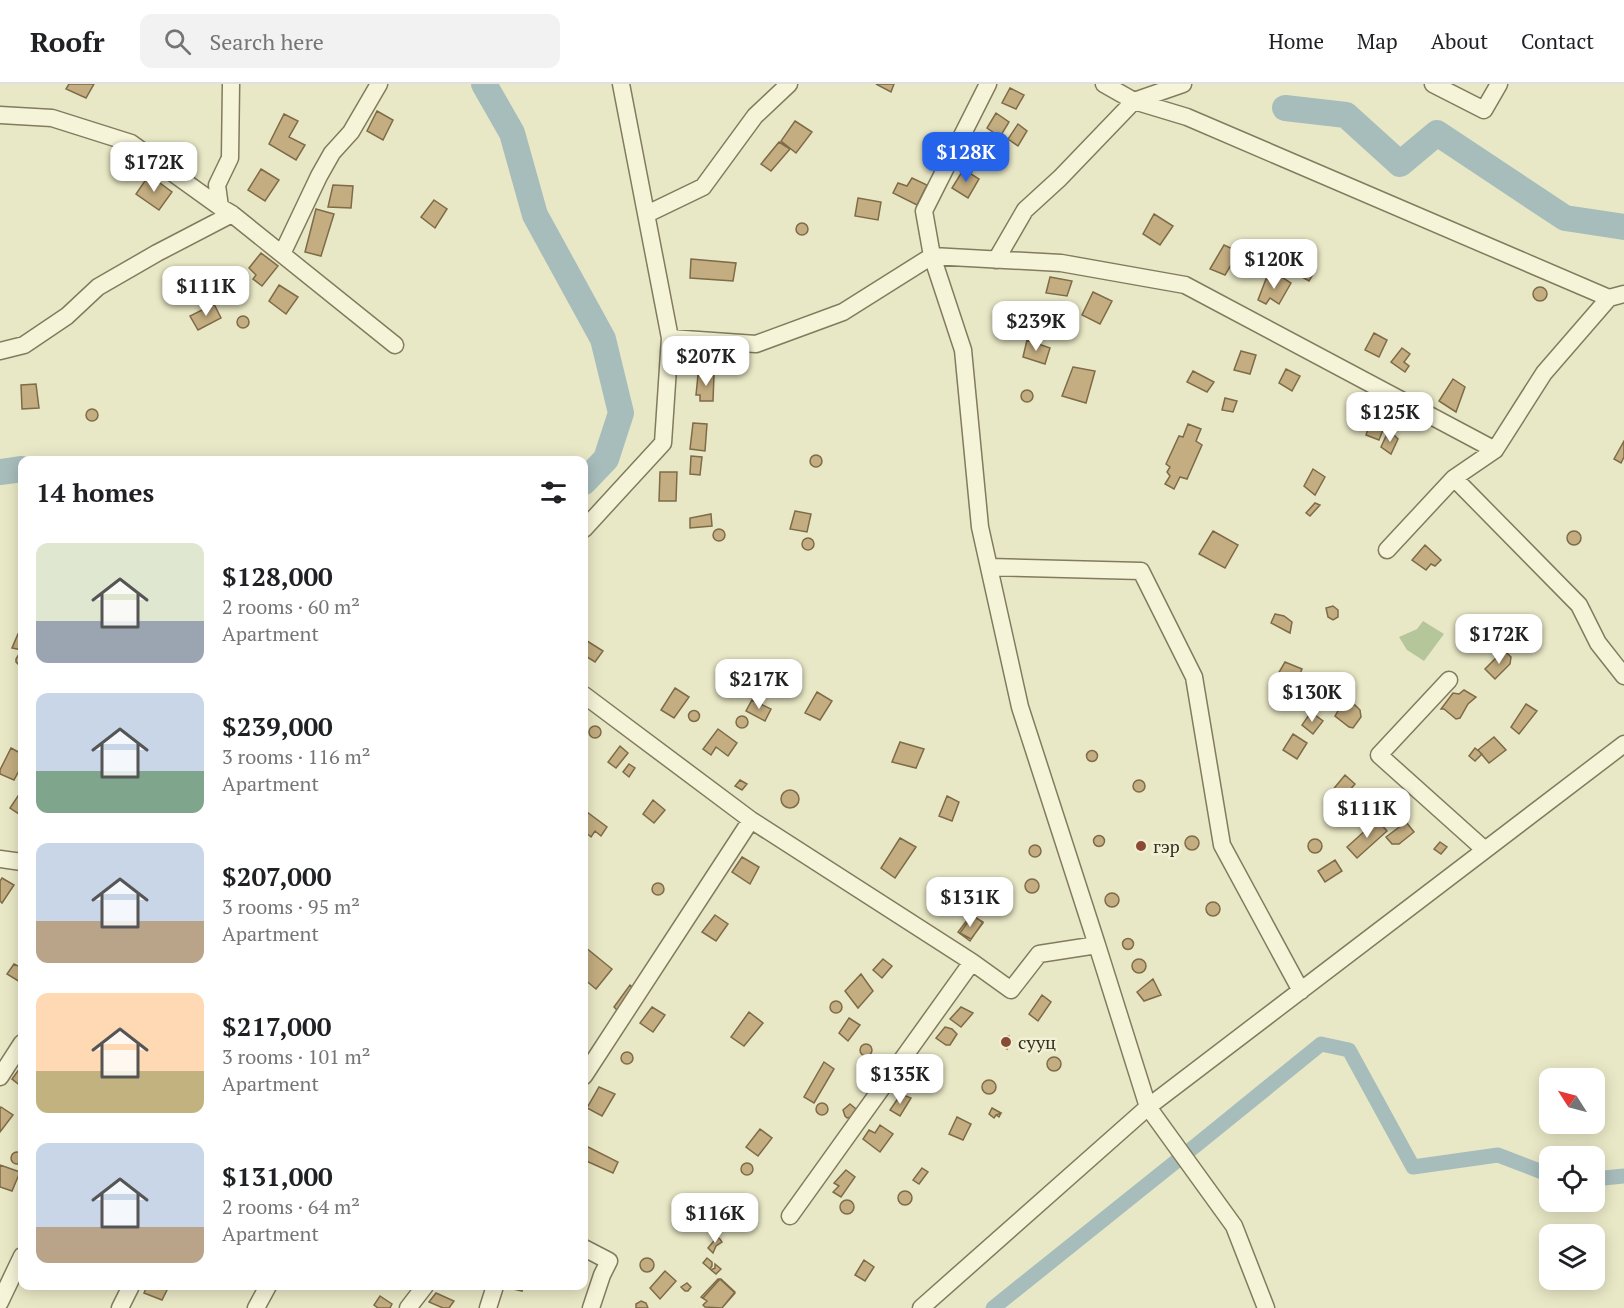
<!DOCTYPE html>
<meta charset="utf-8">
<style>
:root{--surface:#fff;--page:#f2f2f2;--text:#202124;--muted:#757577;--line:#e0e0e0;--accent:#2563eb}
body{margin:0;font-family:"PT Serif",serif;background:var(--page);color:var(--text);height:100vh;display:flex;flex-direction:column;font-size:22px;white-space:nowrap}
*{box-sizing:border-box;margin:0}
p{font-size:20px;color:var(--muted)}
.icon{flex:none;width:33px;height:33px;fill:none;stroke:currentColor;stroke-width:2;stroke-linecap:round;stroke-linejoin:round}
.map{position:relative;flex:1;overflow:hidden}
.drawer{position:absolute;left:18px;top:372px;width:570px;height:834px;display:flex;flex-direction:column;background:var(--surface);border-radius:12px;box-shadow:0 3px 15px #0003}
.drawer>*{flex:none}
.needle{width:39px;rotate:306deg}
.buttons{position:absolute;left:1539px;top:984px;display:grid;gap:12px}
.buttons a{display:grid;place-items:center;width:66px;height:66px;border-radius:12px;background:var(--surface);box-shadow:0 3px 15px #0003;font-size:30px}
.price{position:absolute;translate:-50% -51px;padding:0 14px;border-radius:12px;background:#fff;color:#222;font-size:20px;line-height:39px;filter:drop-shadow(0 2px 3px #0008)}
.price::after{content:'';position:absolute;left:50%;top:36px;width:18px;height:14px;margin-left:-9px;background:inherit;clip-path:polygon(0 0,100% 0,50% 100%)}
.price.selected{background:var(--accent);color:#fff}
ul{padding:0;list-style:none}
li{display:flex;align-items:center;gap:18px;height:150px;padding:0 18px}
li span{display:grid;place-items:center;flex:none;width:168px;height:120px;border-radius:12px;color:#555}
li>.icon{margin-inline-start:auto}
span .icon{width:72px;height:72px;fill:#fffc;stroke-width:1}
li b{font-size:26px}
h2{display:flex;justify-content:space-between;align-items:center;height:72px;padding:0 18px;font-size:26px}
header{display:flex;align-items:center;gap:36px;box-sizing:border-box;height:84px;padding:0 30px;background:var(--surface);border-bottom:2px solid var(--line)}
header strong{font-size:28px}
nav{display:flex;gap:33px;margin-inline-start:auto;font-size:21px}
.search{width:420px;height:54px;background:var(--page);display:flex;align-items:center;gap:15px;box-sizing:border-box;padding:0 21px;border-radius:12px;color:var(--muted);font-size:22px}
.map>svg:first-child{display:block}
.green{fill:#b6c69b}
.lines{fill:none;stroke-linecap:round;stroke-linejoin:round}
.canal{stroke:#a7bdbc;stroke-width:15}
.river{stroke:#a7bdbc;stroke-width:26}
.building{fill:#c3ad81;stroke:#7e6b47;stroke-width:1.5}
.minor-casing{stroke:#827b5e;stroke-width:19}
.minor{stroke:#f5f4d8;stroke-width:16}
.poi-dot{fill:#8a4b35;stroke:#f1f0d5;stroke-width:2}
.labels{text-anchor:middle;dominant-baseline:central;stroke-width:5;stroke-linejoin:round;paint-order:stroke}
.poi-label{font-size:18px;fill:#342f20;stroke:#f1f0d5;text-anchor:start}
</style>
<header>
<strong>Roofr</strong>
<div class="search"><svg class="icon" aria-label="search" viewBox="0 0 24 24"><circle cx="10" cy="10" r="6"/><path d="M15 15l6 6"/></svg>Search here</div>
<nav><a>Home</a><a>Map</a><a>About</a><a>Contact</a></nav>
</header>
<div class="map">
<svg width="1624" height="1224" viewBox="0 0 1624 1224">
<rect width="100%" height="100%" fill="#e9e8c6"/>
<path class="green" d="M1423 537 1444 550 1424 577 1407 566 1399 553 1417 545Z"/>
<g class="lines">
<path class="canal" d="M1594 1095 1624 1092
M993 1224 1194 1063 1321 960 1349 966 1413 1083 1498 1071 1550 1091"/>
<path class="river" d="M484 0 512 49 535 131 603 255 621 329 606 375 584 398
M1285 24 1346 31 1400 80 1437 49 1565 134 1624 143
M0 388 22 385"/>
</g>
<path class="building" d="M69 0H94L86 14 66 5Z
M876 0H894L891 8Z
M1010 4 1024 11 1016 25 1002 19Z
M377 27 393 36 383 56 367 47Z
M996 29 1009 38 1000 53 987 44Z
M284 30 298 37 289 53 305 61 296 76 269 60Z
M795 37 812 48 796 69 781 57Z
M1018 40 1027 47 1018 62 1008 55Z
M779 58 790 65 771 87 761 80Z
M965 83 973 86 971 90 979 95 968 114 952 104Z
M261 85 279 96 265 117 248 106Z
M149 91 172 108 159 126 136 110Z
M912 94 927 101 917 121 893 109 898 99 907 102Z
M333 101 353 102 351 124 328 123Z
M858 114 881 118 878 136 855 132Z
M434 116 447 125 435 144 421 133Z
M316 125 334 130 321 172 305 168Z
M1154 130 1173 142 1160 161 1143 150Z
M796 145a6 6 0 1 1 12 0a6 6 0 1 1-12 0Z
M1224 161 1239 168 1225 191 1210 185Z
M1272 162 1285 168 1280 176 1268 170Z
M261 169 278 182 262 202 253 195 256 191 249 184Z
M691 175 736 179 733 197 690 194Z
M1302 177 1316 185 1309 197 1295 189Z
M1277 190 1291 199 1279 220 1270 214 1266 220 1258 216 1266 195 1272 197Z
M1050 193 1072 197 1067 212 1046 209Z
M279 201 298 213 286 230 269 217Z
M1533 210a7 7 0 1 1 14 0a7 7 0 1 1-14 0Z
M1093 208 1112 217 1100 240 1082 231Z
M214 220 221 234 198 246 190 232Z
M237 238a6 6 0 1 1 12 0a6 6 0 1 1-12 0Z
M1374 249 1387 256 1379 273 1365 266Z
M1027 256 1050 264 1045 280 1023 273Z
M1402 264 1410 270 1404 278 1409 282 1405 288 1391 278Z
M1241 267 1256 271 1250 290 1234 286Z
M1073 283 1095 287 1086 319 1062 312Z
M1286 285 1300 292 1292 307 1279 299Z
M1193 287 1214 298 1207 308 1187 298Z
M714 290 713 317H700V311H696L698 291Z
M1453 295 1465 303 1456 328 1439 317Z
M36 300 39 324 22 325 21 301Z
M1021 312a6 6 0 1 1 12 0a6 6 0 1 1-12 0Z
M1225 314 1237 317 1233 328 1222 326Z
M86 331a6 6 0 1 1 12 0a6 6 0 1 1-12 0Z
M1374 328 1388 333 1379 356 1366 351Z
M693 339 707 340 705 367 690 365Z
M1188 340 1201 345 1196 357 1202 361 1187 395 1180 393 1174 405 1165 400 1170 392 1167 388 1170 383 1166 380 1179 352 1183 353Z
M1387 350H1393L1398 355 1391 370 1381 363Z
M1624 357V373L1621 379 1614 375Z
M810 377a6 6 0 1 1 12 0a6 6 0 1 1-12 0Z
M691 372 702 373 700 391 690 390Z
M1313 385 1325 393 1315 411 1304 402Z
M660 388H677L676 417H659Z
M1315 419 1320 421 1310 432 1306 429Z
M795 427 811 430 807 448 790 445Z
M711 430 712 442 690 444V434Z
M713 451a6 6 0 1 1 12 0a6 6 0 1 1-12 0Z
M1213 447 1238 461 1225 484 1199 470Z
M1567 454a7 7 0 1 1 14 0a7 7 0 1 1-14 0Z
M802 460a6 6 0 1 1 12 0a6 6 0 1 1-12 0Z
M1425 461 1441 476 1435 482 1431 480 1426 486 1412 476Z
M1333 522 1338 526V533L1333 536 1328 533 1326 524Z
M1275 530 1284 532 1292 538 1290 549 1271 539Z
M1529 545 1539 554 1528 565 1520 555Z
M18 550 22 551V566L12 564Z
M584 555 603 567 595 578 584 571Z
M1506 568 1511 573 1510 580 1495 595 1485 585 1499 571Z
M19 570H22V582L19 581 16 578V575Z
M1285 578 1302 585 1296 600H1292L1278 590Z
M751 583 766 592 752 610 738 602Z
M675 604 689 613 674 634 661 626Z
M1464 606 1476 613 1468 620 1460 634 1456 635 1444 625H1441L1453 609 1459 610Z
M817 608 832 617 820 636 805 629Z
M752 616 771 625 765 637 746 627Z
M1342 620 1355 621 1360 626 1361 633 1353 644 1349 643 1335 632Z
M1526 620 1537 627 1519 650 1511 643Z
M688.5 632a5.5 5.5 0 1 1 11 0a5.5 5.5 0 1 1-11 0Z
M1311 628 1323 637 1313 650 1302 641Z
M736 638a6 6 0 1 1 12 0a6 6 0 1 1-12 0Z
M589 648a6 6 0 1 1 12 0a6 6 0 1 1-12 0Z
M718 645 737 659 728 672 716 663 711 671 703 665Z
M1293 650 1307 659 1297 675 1283 666Z
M1494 653 1506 666 1489 679 1478 666Z
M900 658 924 665 916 684 892 678Z
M620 662 628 669 616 684 608 678Z
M11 664 22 670V681L14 696 0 690V686Z
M1475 664 1482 670 1475 677 1469 672Z
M1086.5 672a5.5 5.5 0 1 1 11 0a5.5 5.5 0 1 1-11 0Z
M629 680 635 684 629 693 623 688Z
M1345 691 1355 700 1341 716 1331 708Z
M740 696 747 700 742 706 735 702Z
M1133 702a6 6 0 1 1 12 0a6 6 0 1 1-12 0Z
M22 706V732L10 724Z
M781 715a9 9 0 1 1 18 0a9 9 0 1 1-18 0Z
M947 712 959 718 952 737 939 732Z
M653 716 665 726 654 739 643 730Z
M587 728 607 743 601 752 595 747 591 753 584 747V733Z
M1377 736 1387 747 1357 774 1347 763Z
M1406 738 1414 748 1399 760H1392L1386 753Z
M1093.5 757a5.5 5.5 0 1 1 11 0a5.5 5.5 0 1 1-11 0Z
M1185 759a7 7 0 1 1 14 0a7 7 0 1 1-14 0Z
M900 754 916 763 895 794 881 784Z
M1308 762a7 7 0 1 1 14 0a7 7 0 1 1-14 0Z
M1440 758 1447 763 1441 770 1434 765Z
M1029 767a6 6 0 1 1 12 0a6 6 0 1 1-12 0Z
M742 773 759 783 750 800 732 788Z
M1335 776 1342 787 1325 798 1318 787Z
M2 794 14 801 2 819 0 817V797Z
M1025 802a7 7 0 1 1 14 0a7 7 0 1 1-14 0Z
M652 805a6 6 0 1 1 12 0a6 6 0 1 1-12 0Z
M1105 816a7 7 0 1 1 14 0a7 7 0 1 1-14 0Z
M1206 825a7 7 0 1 1 14 0a7 7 0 1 1-14 0Z
M715 831 728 840 716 857 702 848Z
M971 831 983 838 970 857 958 848Z
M973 831 983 839 971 855 960 849Z
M1122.5 860a5.5 5.5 0 1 1 11 0a5.5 5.5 0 1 1-11 0Z
M585 863 612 885 596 905 584 895V865Z
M883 875 892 882 882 894 873 886Z
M1132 882a7 7 0 1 1 14 0a7 7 0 1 1-14 0Z
M14 880 22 884V895L20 898 7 890Z
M861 890 873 907 858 924 845 907Z
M1153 895 1161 911 1144 917 1137 908Z
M630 901 636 906 620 929 614 923Z
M1042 911 1051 918 1038 937 1029 930Z
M830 923a6 6 0 1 1 12 0a6 6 0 1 1-12 0Z
M652 923 665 931 653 948 640 939Z
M961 923 973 929 961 943 950 935Z
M749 928 763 939 744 962 731 953Z
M849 934 860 941 848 957 839 949Z
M945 943 952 945 957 950 950 961H946L936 954Z
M1007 952H1009L1012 957 1007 965 1001 959Z
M860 966a6 6 0 1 1 12 0a6 6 0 1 1-12 0Z
M621 974a6 6 0 1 1 12 0a6 6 0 1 1-12 0Z
M1047 980a7 7 0 1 1 14 0a7 7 0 1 1-14 0Z
M824 978 834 985 814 1019 804 1013Z
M22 981V1003L12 995Z
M982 1003a7 7 0 1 1 14 0a7 7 0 1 1-14 0Z
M599 1003 615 1010 602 1032 587 1024Z
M901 1010 911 1014 900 1032 890 1026Z
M816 1025a6 6 0 1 1 12 0a6 6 0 1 1-12 0Z
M850 1020 856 1025 851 1033 847 1034 845 1032 843 1026Z
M1 1023 13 1031 0 1048V1025Z
M992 1024 1001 1029 999 1033 996 1031 994 1034 989 1030Z
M992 1024 1001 1029 996 1031 994 1034 989 1030Z
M957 1033 971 1040 963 1056 949 1050Z
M880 1041 893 1050 880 1068 863 1055 869 1046 875 1049Z
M760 1045 772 1054 758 1072 746 1063Z
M586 1062 618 1078 613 1089 584 1076V1068Z
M11 1074a6 6 0 1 1 12 0a6 6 0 1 1-12 0Z
M741 1085a6 6 0 1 1 12 0a6 6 0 1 1-12 0Z
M0 1081 20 1088 12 1107 0 1103Z
M922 1084 928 1088 919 1100 913 1096Z
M846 1086 855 1093 841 1113 833 1108 839 1102 834 1099Z
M898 1114a7 7 0 1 1 14 0a7 7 0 1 1-14 0Z
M840 1123a7 7 0 1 1 14 0a7 7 0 1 1-14 0Z
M707 1119 727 1133 719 1144 699 1130Z
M717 1153 720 1155 722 1158 716 1162 713 1169 708 1164Z
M640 1181a7 7 0 1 1 14 0a7 7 0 1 1-14 0Z
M707 1174 712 1178V1182L710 1185 703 1179Z
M864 1176 874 1183 865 1197 855 1191Z
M715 1180 721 1185 716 1190 711 1186 715 1184Z
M665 1187 676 1197 660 1215 650 1204Z
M718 1195H721L735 1208 722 1224 705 1223 703 1221 707 1217 701 1213Z
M720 1195 735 1209 722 1224H706L703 1221 707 1217 703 1214Z
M687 1199 691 1203 688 1207H685L681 1203Z
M147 1202H169L162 1216 144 1209Z
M505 1202H524L522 1207 505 1203Z
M436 1209 454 1217 449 1224H443L429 1218Z
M380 1212 392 1220 390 1224H378L374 1221Z
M641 1217 646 1219 648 1224H636V1220Z"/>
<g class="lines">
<defs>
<path id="minor" d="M621 0 670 254
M988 0 924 127 932 172 1061 179 1185 201 1495 366 1454 394 1579 521 1598 559 1624 592
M1104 0 1134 17 1183 0
M1433 0 1484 26 1499 0
M0 31 52 34 131 59 220 123 232 130 395 261
M220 123 217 101 230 74 231 0
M647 130 703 103 755 32 789 0
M282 170 319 92 332 69 351 48 379 0
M996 176 1025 126 1060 94 1134 17 1187 33 1609 214
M0 267 24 261 67 232 98 203 157 169 232 130
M1495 366 1544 289 1609 214 1624 210
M584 445 663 359 670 254 756 260 843 228 932 172 963 266 980 443 1020 623 1097 861
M1387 466 1454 394
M989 483 1141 487 1194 593 1222 761 1301 907
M1449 596 1379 671 1485 766
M584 611 751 736 972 878 1011 906 1039 870 1097 861 1148 1023 1234 1142 1266 1224
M0 775 22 778
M584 992 751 736
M0 993 22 959
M790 1132 972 878
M584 1164 609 1177 602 1191 591 1224
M0 1218 22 1172
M120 1224 131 1202
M256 1224 268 1202
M408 1224 425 1202
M488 1224 495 1202
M921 1224 1148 1023 1624 660"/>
</defs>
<use href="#minor" class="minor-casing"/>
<use href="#minor" class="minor"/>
</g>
<g class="poi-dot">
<circle cx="1141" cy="762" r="6"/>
<circle cx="1006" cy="958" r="6"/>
</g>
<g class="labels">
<g class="poi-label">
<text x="1153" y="762">гэр</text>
<text x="1018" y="958">сууц</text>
</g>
</g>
</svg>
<div class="buttons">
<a><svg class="needle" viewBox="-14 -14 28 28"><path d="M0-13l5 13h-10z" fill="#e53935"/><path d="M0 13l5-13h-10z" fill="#757577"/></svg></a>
<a><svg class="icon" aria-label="locate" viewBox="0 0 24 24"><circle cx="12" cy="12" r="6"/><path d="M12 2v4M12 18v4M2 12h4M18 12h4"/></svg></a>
<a><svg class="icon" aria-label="layers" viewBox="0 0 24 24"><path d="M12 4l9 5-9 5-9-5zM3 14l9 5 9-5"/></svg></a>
</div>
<b class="price selected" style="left:966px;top:99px">$128K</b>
<b class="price" style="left:154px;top:109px">$172K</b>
<b class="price" style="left:1274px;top:206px">$120K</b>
<b class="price" style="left:206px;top:233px">$111K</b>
<b class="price" style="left:1036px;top:268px">$239K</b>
<b class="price" style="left:706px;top:303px">$207K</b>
<b class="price" style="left:1390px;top:359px">$125K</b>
<b class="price" style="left:1499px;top:581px">$172K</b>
<b class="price" style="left:759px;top:626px">$217K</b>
<b class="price" style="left:1312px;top:639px">$130K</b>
<b class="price" style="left:1367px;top:755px">$111K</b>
<b class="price" style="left:970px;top:844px">$131K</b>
<b class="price" style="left:900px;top:1021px">$135K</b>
<b class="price" style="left:715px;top:1160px">$116K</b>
<section class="drawer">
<h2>14 homes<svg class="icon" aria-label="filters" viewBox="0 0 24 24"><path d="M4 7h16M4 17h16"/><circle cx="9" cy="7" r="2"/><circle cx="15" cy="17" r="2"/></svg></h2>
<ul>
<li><span style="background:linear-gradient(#dfe7d0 65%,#9aa5b1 0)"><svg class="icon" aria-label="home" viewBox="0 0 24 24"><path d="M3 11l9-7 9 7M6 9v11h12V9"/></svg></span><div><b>$128,000</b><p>2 rooms · 60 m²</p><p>Apartment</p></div></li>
<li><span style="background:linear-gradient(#c9d6e8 65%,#7fa58c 0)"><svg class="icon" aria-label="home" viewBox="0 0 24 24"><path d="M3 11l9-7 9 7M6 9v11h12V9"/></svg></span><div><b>$239,000</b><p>3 rooms · 116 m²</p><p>Apartment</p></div></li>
<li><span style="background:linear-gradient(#c9d6e8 65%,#b9a48a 0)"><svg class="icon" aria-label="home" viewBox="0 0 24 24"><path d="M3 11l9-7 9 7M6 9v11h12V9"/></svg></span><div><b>$207,000</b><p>3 rooms · 95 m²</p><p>Apartment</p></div></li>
<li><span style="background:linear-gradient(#ffd9b3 65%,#c2b280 0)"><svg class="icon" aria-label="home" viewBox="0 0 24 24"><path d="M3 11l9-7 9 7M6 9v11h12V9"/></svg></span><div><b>$217,000</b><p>3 rooms · 101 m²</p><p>Apartment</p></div></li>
<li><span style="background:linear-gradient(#c9d6e8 70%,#b9a48a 0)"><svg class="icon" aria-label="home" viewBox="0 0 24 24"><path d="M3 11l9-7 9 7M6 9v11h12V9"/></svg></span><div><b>$131,000</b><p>2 rooms · 64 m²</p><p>Apartment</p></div></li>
</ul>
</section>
</div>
